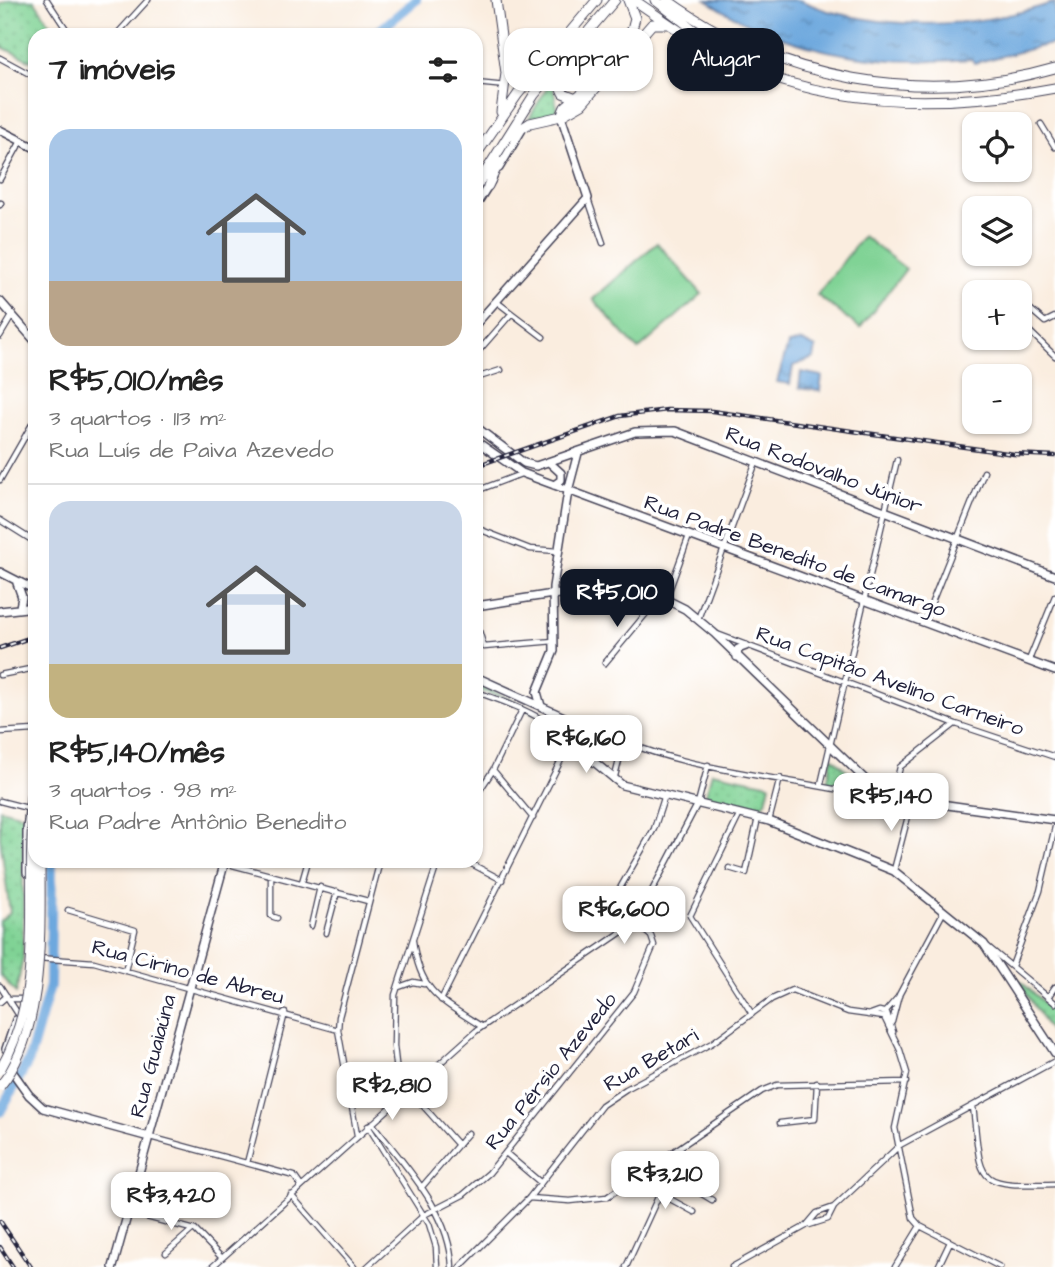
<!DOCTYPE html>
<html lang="pt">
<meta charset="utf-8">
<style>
:root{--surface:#fff;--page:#f6f6f6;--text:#222;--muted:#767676;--line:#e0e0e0;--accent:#111827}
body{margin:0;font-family:"Architects Daughter",sans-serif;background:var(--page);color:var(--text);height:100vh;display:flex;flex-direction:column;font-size:26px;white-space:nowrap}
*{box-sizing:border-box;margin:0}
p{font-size:23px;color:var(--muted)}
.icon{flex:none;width:38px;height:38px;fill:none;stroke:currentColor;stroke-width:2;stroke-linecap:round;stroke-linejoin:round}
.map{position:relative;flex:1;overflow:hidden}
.side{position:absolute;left:28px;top:28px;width:455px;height:840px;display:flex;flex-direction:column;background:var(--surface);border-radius:21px;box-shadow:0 2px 5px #0004}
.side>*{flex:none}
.guide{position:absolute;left:504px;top:28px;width:444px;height:63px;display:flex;gap:14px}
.tools{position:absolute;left:962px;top:112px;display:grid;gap:14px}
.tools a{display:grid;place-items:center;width:70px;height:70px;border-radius:14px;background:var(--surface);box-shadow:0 2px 5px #0004;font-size:35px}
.price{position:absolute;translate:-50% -60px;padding:0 16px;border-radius:14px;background:#fff;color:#222;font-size:23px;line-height:46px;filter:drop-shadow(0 2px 4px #0008)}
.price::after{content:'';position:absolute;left:50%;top:42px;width:21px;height:16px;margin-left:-10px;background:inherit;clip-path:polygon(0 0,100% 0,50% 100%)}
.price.selected{background:var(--accent);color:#fff}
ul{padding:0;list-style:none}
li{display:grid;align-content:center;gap:14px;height:371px;padding:0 21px}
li+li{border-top:2px solid var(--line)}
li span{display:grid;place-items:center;height:217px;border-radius:21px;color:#555}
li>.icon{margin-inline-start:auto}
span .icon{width:126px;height:126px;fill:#fffc;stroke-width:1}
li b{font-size:30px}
h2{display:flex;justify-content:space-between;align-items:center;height:84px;padding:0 21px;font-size:30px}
.tag{padding:0 24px;border-radius:21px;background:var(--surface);box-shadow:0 2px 5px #0004;font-size:24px;line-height:63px}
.tag.selected{background:var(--accent);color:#fff}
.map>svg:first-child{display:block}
.grass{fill:url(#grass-dots);stroke:#517a68;stroke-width:2}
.pitch{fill:#80d395;stroke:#517a68;stroke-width:2}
.water{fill:url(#water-ripples);stroke:#48658c;stroke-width:2}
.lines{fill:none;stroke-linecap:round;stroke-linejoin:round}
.river{stroke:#6da8de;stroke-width:10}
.street-casing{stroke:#424054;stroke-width:7}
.secondary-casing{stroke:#424054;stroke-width:10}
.highway-casing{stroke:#424054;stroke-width:11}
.street{stroke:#fff;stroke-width:4.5}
.secondary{stroke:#fff;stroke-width:7}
.highway{stroke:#fff;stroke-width:9}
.rail-casing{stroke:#22223b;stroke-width:4.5}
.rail{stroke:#fff;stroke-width:2;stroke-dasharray:5;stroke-linecap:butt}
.highway-bridge-casing{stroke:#424054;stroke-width:11;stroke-linecap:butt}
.highway-bridge{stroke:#fff;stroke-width:9}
.labels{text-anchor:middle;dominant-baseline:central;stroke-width:7;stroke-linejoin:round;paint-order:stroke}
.street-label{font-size:21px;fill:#22223b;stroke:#fff}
</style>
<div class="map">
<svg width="1055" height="1267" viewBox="0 0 1055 1267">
<defs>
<pattern id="grass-dots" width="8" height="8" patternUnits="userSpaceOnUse" patternTransform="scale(1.75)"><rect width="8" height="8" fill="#80d395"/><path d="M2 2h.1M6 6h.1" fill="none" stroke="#6eb581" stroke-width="1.8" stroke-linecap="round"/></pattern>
<pattern id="water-ripples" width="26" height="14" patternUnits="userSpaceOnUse" patternTransform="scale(1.75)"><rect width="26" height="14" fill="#6da8de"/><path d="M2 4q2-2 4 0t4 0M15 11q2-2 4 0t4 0" fill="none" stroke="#5988b5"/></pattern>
</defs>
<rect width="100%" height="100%" fill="#fff"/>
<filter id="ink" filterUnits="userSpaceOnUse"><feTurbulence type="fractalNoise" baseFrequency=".0143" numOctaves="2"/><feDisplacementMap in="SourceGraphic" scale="14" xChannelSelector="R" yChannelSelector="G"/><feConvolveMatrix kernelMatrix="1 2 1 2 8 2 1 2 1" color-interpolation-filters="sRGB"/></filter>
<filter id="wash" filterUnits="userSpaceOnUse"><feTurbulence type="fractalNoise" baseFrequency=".00686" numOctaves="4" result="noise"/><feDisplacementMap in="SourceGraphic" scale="28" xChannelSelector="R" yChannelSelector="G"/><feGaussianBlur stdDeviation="1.57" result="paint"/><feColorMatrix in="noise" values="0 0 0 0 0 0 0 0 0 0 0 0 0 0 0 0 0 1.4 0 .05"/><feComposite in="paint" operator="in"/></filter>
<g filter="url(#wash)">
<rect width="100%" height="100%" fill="#faeddf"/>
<path class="grass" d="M10 0H34L58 35H35V63L0 46V4Z
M554 76C551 92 559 102 556 115L529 118Z
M476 684 558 720V726L507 699 476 690Z
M832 757 873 794V795L827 784Z
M712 772 770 784 766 802 761 807 763 810 705 798Z
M0 809 23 815V958L16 993 0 975V921L10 913 0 837Z
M1016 977 1055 1013V1044L1053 1036Z"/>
<path class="pitch" d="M863 236 906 269 860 328 817 295Z
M657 243 702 294 638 350 593 299Z"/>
<path class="water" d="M706 0C734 0 769 0 797 0 807 2 817 8 828 11 903 31 982 27 1055 2V43L974 63 972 59C878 67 786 53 706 0Z
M802 341 816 348 814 358 793 366 790 384 777 382 788 344Z
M801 372 822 376 820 391 799 388Z"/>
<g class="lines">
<path class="river" d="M374 35 416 0
M0 1112 29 1060 50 986 52 861"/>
</g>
</g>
<g filter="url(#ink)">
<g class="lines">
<defs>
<path id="street" d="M47 0 70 35
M116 35 148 0
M0 58 35 77
M476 83 506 86
M1041 124 1055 147
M0 179 21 141
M588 199 603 243
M0 205 1 203
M497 302 543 337
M1030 309 1045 322 1055 317
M1020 322 1055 356
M0 336 12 316
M987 343 994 338
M476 354 511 314
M476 378 501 370
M0 480 35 419
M476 491 521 474
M0 520 35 542
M476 528 530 549 558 551
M666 599 689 536
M698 619 756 462
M476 621 484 647 554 641
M924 622 984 472
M717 634 956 724 1055 757
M1029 660 1055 596
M605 663 659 598
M0 675 35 668
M477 692C506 703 557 717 568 749
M0 732 35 730
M603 732 620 757 614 780
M559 735 591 724C660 770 791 777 873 797L885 793
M493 770 533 818
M821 784 897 460
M893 795 900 767 955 724
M476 796 493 770 522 710
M0 801 31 809
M740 814 690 916 752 1014
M769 821 780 778
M466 861 502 880
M225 863 368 901
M729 868 746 873 758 818
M894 870 912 801
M271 876V916L277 918
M302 882 308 861
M612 902 654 829 665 795
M68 910 135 930 125 971
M311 926 320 887
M326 933 337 892
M413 941C420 992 440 1000 481 1026
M988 947 1055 1003
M37 958 94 962 338 1030
M1012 966 1040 891 1055 827
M0 986 18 1014
M399 987 413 982 424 984
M1048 997 1055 987
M9 999H22
M441 1000 570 742
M0 1002 7 996
M885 1012 899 996
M868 1015 879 1011 887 1013 893 1032
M892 1022 899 995 944 911
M409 1090 458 1145
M400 1098 394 1046 395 995 438 861
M973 1106C982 1184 973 1186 1055 1184
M372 1123C404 1165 450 1211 452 1267
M780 1123 815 1119 817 1083
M368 1126 429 1224 436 1247 437 1267
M357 1135 338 1030 339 1017 380 861
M150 1137 294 1176 301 1186
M507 1154 541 1183
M247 1163 285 1013
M669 1174 712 1200
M421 1188 468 1133
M659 1193 694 1212
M291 1195 354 1267
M529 1198 570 1201 607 1197 762 1091 777 1085 906 1082
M128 1212 195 1230 222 1258
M806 1226 817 1213 834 1207
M166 1253 192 1230
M212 1267 476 1031 635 923 698 803 708 765
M367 1267 424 1215 463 1195 489 1173 634 992 654 945 651 936 635 923
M460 1267 529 1198 602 1105 626 1089 712 1043 772 999 792 990 848 1012 884 1017 900 1050 907 1073 895 1128 913 1218 920 1226 1000 1267
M626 1267 681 1147
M732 1267 806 1226 828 1219 834 1207 900 1145 1055 1061
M895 1267 920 1226
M938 1267 950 1242"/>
<path id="secondary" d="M0 130 35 148
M499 168 523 128
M476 205 491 181
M0 301 35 341
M476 324 588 198 561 116
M476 427 524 463 536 466 635 432 675 431 1055 576
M476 441 522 473 1055 671
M550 463 561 473V480L554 485
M0 572 35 590
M17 583 22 597 20 607
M476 606 553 594 661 597 685 609 714 633 873 787 912 800 1055 820
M0 611 35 607
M737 657 738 649 746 646
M476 677 564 717 571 729 570 742 622 785 769 821 894 871 984 944 1055 1053
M541 706 537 692 554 651 553 587 568 491 578 453
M27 873V830L35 757
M6 1049 16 1020
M9 1067 29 1095 43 1108 149 1137
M113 1267 225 861"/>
<path id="highway" d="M496 0 506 73 501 112
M634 0C665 21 696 44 729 60 831 109 947 108 1055 88
M655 0 723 52
M667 0C778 80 923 106 1055 68
M576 98 563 93 558 82 583 41
M561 116 565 107 583 92 631 33 635 18 628 0
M510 136 530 123 561 116 582 104 652 24H667
M476 155 518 94 597 0
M488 186 499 162
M476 187 534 95 615 0"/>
</defs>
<use href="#street" class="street-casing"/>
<use href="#secondary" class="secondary-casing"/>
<use href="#highway" class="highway-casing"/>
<use href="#street" class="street"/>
<use href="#secondary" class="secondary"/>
<use href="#highway" class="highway"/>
<defs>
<path id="rail" d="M476 466 620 416 667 410 712 411 1014 454 1055 456
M0 648 35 636
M0 1221 31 1267
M0 1247 13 1267"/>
</defs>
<use href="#rail" class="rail-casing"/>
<use href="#rail" class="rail"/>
<defs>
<path id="highway-bridge" d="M0 1070C49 986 23 892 35 802
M0 1086C45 1033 40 927 40 861"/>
</defs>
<use href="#highway-bridge" class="highway-bridge-casing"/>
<use href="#highway-bridge" class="highway-bridge"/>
</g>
</g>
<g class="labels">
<g class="street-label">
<text transform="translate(824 470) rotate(21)">Rua Rodovalho Júnior</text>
<text transform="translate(795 556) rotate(20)">Rua Padre Benedito de Camargo</text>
<text transform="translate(890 681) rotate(20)">Rua Capitão Avelino Carneiro</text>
<text transform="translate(188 972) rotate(15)">Rua Cirino de Abreu</text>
<text transform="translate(153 1056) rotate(-75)">Rua Guaiaúna</text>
<text transform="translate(651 1060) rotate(-30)">Rua Betari</text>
<text transform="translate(551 1071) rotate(-51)">Rua Pérsio Azevedo</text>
</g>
</g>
</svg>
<div class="tools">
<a><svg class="icon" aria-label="locate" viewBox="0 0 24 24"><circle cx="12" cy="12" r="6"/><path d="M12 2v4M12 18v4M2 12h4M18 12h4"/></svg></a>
<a><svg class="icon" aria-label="layers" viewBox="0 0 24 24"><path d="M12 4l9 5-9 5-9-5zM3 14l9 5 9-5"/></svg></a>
<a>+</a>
<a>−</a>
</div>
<b class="price selected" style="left:617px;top:629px">R$5,010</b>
<b class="price" style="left:586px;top:775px">R$6,160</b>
<b class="price" style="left:891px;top:833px">R$5,140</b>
<b class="price" style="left:624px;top:946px">R$6,600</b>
<b class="price" style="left:392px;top:1122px">R$2,810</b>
<b class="price" style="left:665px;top:1211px">R$3,210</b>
<b class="price" style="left:171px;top:1232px">R$3,420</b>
<div class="guide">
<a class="tag">Comprar</a>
<a class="tag selected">Alugar</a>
</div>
<section class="side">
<h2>7 imóveis<svg class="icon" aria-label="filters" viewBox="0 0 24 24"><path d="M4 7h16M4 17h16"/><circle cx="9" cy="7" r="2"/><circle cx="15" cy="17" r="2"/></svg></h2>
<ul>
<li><span style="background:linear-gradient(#a9c7e8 70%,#b9a48a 0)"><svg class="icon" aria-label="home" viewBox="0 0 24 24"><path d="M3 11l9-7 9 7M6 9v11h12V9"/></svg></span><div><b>R$5,010/mês</b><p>3 quartos · 113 m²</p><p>Rua Luís de Paiva Azevedo</p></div></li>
<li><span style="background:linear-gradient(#c9d6e8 75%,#c2b280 0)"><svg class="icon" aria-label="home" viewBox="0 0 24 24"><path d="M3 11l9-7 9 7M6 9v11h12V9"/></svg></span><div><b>R$5,140/mês</b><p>3 quartos · 98 m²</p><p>Rua Padre Antônio Benedito</p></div></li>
</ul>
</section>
</div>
